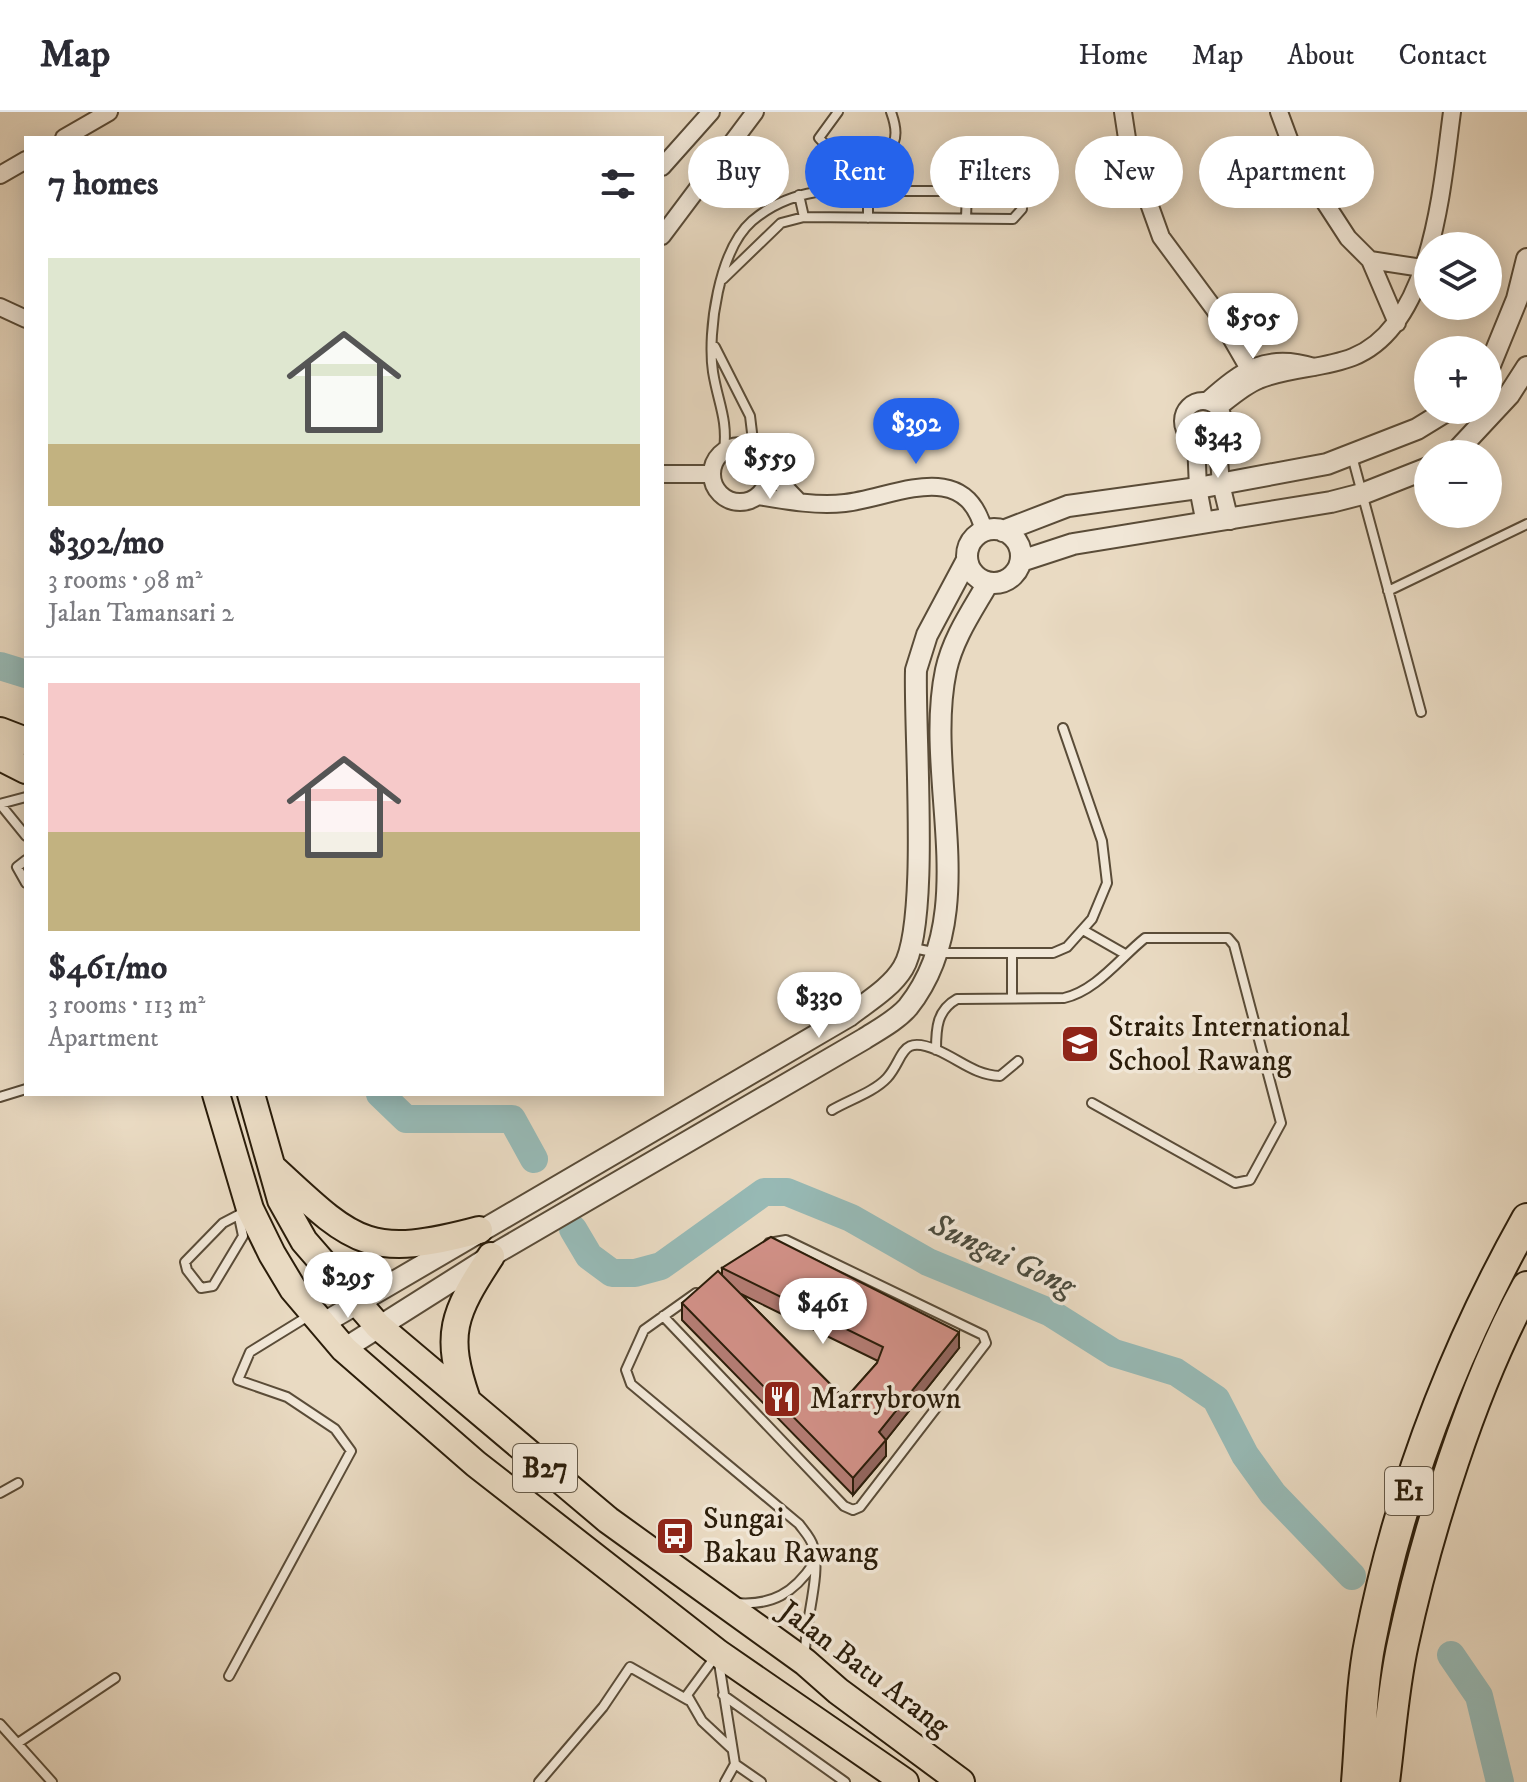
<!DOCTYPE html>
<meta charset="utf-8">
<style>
:root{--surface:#fff;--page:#f2f2f3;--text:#2b2b33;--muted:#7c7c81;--line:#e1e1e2;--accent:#2563eb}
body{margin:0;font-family:"IM FELL DW Pica",serif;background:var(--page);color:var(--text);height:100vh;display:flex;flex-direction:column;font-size:30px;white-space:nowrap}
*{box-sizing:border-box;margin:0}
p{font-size:26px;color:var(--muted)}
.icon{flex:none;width:44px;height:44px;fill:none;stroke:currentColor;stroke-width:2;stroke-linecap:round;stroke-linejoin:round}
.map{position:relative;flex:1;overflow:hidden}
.panel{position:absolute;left:24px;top:24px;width:640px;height:960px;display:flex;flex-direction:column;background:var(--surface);border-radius:0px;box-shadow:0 4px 20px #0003}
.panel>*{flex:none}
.hud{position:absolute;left:688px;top:24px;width:718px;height:72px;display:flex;gap:16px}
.buttons{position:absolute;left:1414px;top:120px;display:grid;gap:16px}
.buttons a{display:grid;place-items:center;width:88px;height:88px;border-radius:50%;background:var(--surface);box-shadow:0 4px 20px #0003;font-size:40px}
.price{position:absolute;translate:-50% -68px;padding:0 18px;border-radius:28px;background:#fff;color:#222;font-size:26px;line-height:52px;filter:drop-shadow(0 2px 4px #0008)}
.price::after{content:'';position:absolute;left:50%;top:48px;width:24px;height:18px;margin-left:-12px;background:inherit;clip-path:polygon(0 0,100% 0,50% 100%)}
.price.on{background:var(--accent);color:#fff}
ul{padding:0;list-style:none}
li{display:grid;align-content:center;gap:16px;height:424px;padding:0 24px}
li+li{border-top:2px solid var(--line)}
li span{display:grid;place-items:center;height:248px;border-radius:0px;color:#555}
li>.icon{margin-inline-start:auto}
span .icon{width:144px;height:144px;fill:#fffc;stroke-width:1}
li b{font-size:34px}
h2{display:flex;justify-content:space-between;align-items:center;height:96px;padding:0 24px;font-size:34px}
.tag{padding:0 28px;border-radius:36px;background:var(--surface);box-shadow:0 4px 20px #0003;font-size:28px;line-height:72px}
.tag.on{background:var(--accent);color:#fff}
header{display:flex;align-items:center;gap:48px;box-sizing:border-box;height:112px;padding:0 40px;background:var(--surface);border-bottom:2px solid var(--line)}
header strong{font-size:38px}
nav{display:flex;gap:44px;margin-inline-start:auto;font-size:28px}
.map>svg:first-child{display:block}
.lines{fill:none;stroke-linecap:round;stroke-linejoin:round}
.river{stroke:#97bab6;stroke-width:28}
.service-casing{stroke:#5a4c38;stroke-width:12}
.minor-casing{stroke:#5a4c38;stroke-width:20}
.tertiary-casing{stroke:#5a4c38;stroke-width:24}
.primary-casing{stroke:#2b1d0a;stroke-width:30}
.motorway-casing{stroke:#2b1d0a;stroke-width:34}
.service{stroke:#f1e7d7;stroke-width:8}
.minor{stroke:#f1e7d7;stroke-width:16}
.tertiary{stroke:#f1e7d7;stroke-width:20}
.primary{stroke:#e9dac2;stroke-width:26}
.motorway{stroke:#e9dac2;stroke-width:30}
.wall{fill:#b57d75;stroke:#2b1d0a;stroke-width:2;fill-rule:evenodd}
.shaded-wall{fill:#93665f;stroke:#2b1d0a;stroke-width:2}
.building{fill:#d29188;stroke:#2b1d0a;stroke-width:2}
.labels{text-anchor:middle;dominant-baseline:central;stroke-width:7;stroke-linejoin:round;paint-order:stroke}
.shield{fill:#f1e7d7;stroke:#665a48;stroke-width:2}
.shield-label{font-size:28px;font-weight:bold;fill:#2b1d0a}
.poi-label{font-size:30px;fill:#2b1d0a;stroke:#f1e7d7;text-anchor:start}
.street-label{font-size:30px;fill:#2b1d0a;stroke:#f1e7d7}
.water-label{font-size:32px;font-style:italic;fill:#4b4c3e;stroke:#f1e7d7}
</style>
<header>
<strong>Map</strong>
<nav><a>Home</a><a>Map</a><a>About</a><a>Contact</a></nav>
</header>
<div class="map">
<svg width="1527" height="1670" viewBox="0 0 1527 1670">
<rect width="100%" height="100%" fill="#e9dac2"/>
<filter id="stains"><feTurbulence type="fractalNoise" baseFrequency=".0025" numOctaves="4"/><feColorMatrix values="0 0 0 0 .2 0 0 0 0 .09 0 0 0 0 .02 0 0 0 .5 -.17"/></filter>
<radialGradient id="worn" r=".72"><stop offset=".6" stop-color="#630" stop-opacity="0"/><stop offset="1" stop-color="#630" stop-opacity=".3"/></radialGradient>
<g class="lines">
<path class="river" d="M0 554 26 562
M380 982 406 1007H512L534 1047
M573 1117 589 1144 612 1161H635L661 1154 764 1080H787L851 1106 928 1150 1049 1200 1114 1241 1176 1260 1216 1287 1245 1343 1273 1382 1352 1464
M1451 1543 1479 1584 1500 1670"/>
<defs>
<path id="service" d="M838 0 819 26 833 41 888 40C899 28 896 14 891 0
M868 43V106
M799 83 804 105
M966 106 967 79
M723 167 781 111 804 105 1013 107 1022 97V84L1013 79H824C797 82 773 91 752 109 719 138 707 219 713 260 718 291 728 307 724 339
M715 235 750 304 754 337
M1352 344 1421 600
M1388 479 1527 412
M0 692 26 724
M0 692 26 685
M26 748 17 755 26 771
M1083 818 1125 842
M913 836 938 841H1053L1067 835 1092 807 1107 771 1102 729 1063 616
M1012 886V843
M936 938C936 916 937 898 957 887L1064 886C1096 879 1120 846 1145 826H1228L1234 833 1281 1011 1250 1068 1235 1071 1092 991
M0 985 26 977
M832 998C849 988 874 980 887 966 905 946 899 922 937 938 960 948 975 963 1000 964L1018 949
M239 1105 243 1124 213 1174 201 1176 187 1158 185 1150 223 1111 246 1099
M696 1181 644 1218 626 1258 631 1272 799 1412C804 1419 811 1426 813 1434 822 1462 804 1510 805 1544
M663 1204 844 1394 853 1398 860 1395 986 1231 983 1223 786 1128 769 1131
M0 1381 18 1371
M736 1491C772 1494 794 1481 814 1451
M715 1545 687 1583 702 1609 731 1636
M719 1551 735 1652 725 1670
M229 1564 351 1339 335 1317 287 1285 238 1268 250 1240 310 1203
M723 1583 845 1670
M0 1612 52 1670
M18 1631 115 1566
M735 1652 761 1670
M539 1670 603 1595 630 1555 688 1588"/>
<path id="minor" d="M1123 0 1128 33 1161 125 1215 198 1256 269
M1279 0 1296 46 1348 126 1370 148 1397 211
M64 26 109 0
M662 55 711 0
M0 63 26 48
M662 124 755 0
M1370 148 1422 156
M0 195 26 207
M1183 309a20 20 0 1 1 40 0a20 20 0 1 1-40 0Z
M1207 289C1242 258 1266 240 1314 255
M1218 296C1231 286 1244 274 1259 268 1287 256 1323 257 1353 245 1433 213 1442 73 1452 0
M1217 324 1221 372 1230 409
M1196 329 1198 376 1205 412
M712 362a28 28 0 1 1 56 0a28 28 0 1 1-56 0Z
M769 359 799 390
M662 362H712
M758 384C788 389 816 394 845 391 893 386 965 344 984 419"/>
<path id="tertiary" d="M1488 258 1517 187 1527 147
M1454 342 1509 283 1527 255
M967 444a27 27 0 1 1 54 0a27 27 0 1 1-54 0Z
M1003 419 1068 394 1198 376 1327 352 1417 317 1448 298
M1021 449 1073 432 1331 390 1362 382 1428 356
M322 1212 849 904C867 890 891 876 903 856 930 812 914 621 916 558L927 523 967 448
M344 1237 491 1144 864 927C878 918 897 908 908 895 984 799 923 667 946 558 953 526 972 499 988 471"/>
<path id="primary" d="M0 619 26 629
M0 645 26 658
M216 982 250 1097 272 1142 293 1177 344 1237 476 1352 718 1541 905 1670
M251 982 281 1088 304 1129 378 1214 608 1408 805 1550 838 1579 961 1670
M273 1056C354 1131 367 1148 479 1118
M467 1288C444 1222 453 1202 491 1144"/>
<path id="motorway" d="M1357 1670C1361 1624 1361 1575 1370 1530 1399 1381 1453 1239 1527 1107
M1384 1670C1390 1624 1393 1576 1403 1531 1427 1420 1472 1275 1527 1175"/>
</defs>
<use href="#service" class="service-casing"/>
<use href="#minor" class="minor-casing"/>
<use href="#tertiary" class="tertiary-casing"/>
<use href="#primary" class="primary-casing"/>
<use href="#motorway" class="motorway-casing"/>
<use href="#service" class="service"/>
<use href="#minor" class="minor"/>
<use href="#tertiary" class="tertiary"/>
<use href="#primary" class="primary"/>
<use href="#motorway" class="motorway"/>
</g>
<path class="wall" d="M722 1156 959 1236 886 1328V1344L853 1383 682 1208V1191L722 1163ZM741 1182 878 1249 877 1251 845 1287Z"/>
<path class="shaded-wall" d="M959 1220V1236L886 1328V1344L853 1383V1366L879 1320Z"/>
<path class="building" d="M771 1125 959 1220 879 1320 886 1328 853 1366 682 1191 718 1159 845 1287 877 1251 883 1235 722 1156Z"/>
<defs>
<symbol id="school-square" viewBox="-11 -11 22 22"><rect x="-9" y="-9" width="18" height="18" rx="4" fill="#8f2418" stroke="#f1e7d7"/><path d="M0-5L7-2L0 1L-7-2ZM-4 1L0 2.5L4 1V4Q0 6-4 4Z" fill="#fff"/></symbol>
<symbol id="restaurant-square" viewBox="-11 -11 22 22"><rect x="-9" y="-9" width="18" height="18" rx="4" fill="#8f2418" stroke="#f1e7d7"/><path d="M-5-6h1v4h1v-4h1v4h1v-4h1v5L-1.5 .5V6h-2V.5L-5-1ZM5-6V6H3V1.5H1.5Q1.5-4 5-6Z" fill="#fff"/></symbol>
<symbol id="bus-square" viewBox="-11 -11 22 22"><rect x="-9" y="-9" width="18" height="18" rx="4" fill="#8f2418" stroke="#f1e7d7"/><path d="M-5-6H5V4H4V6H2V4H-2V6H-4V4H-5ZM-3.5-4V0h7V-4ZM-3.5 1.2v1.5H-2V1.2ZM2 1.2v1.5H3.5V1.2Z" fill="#fff"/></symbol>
</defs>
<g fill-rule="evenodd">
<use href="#school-square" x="1058" y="910" width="44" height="44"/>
<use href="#restaurant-square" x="760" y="1265" width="44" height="44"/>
<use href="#bus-square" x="653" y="1402" width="44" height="44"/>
</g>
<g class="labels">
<g class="shield">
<rect x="513" y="1332" width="64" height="48" rx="6"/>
<rect x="1385" y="1355" width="48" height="48" rx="6"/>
</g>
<g class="shield-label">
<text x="545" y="1356">B27</text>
<text x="1409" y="1379">E1</text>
</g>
<g class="poi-label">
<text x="1108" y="915">Straits International<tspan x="1108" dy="34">School Rawang</tspan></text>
<text x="810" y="1287">Marrybrown</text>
<text x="703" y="1407">Sungai<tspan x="703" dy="34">Bakau Rawang</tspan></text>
</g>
<g class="street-label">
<text transform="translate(864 1557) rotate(37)">Jalan Batu Arang</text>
</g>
<g class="water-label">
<text transform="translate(1002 1144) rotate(25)">Sungai Gong</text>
</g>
</g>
<rect width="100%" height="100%" filter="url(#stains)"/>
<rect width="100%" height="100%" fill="url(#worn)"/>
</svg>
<div class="buttons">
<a><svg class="icon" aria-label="layers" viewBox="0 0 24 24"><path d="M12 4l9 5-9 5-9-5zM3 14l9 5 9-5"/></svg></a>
<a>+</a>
<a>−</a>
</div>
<b class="price" style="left:1253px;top:249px">$505</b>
<b class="price on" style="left:916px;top:354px">$392</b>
<b class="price" style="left:1218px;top:368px">$343</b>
<b class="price" style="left:770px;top:389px">$559</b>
<b class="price" style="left:819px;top:928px">$330</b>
<b class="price" style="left:348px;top:1208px">$295</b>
<b class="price" style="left:823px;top:1234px">$461</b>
<div class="hud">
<a class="tag">Buy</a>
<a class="tag on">Rent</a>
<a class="tag">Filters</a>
<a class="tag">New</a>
<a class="tag">Apartment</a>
</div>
<section class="panel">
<h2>7 homes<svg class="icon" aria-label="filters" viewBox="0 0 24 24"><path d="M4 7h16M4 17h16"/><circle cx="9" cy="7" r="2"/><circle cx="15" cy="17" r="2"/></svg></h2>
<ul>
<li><span style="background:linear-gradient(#dfe7d0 75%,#c2b280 0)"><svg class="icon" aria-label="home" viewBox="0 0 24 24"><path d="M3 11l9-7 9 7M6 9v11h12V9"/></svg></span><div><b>$392/mo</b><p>3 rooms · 98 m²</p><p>Jalan Tamansari 2</p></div></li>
<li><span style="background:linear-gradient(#f6c9c9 60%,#c2b280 0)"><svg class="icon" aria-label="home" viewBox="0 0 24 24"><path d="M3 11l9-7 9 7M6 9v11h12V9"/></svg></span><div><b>$461/mo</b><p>3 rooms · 113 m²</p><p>Apartment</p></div></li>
</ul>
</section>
</div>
